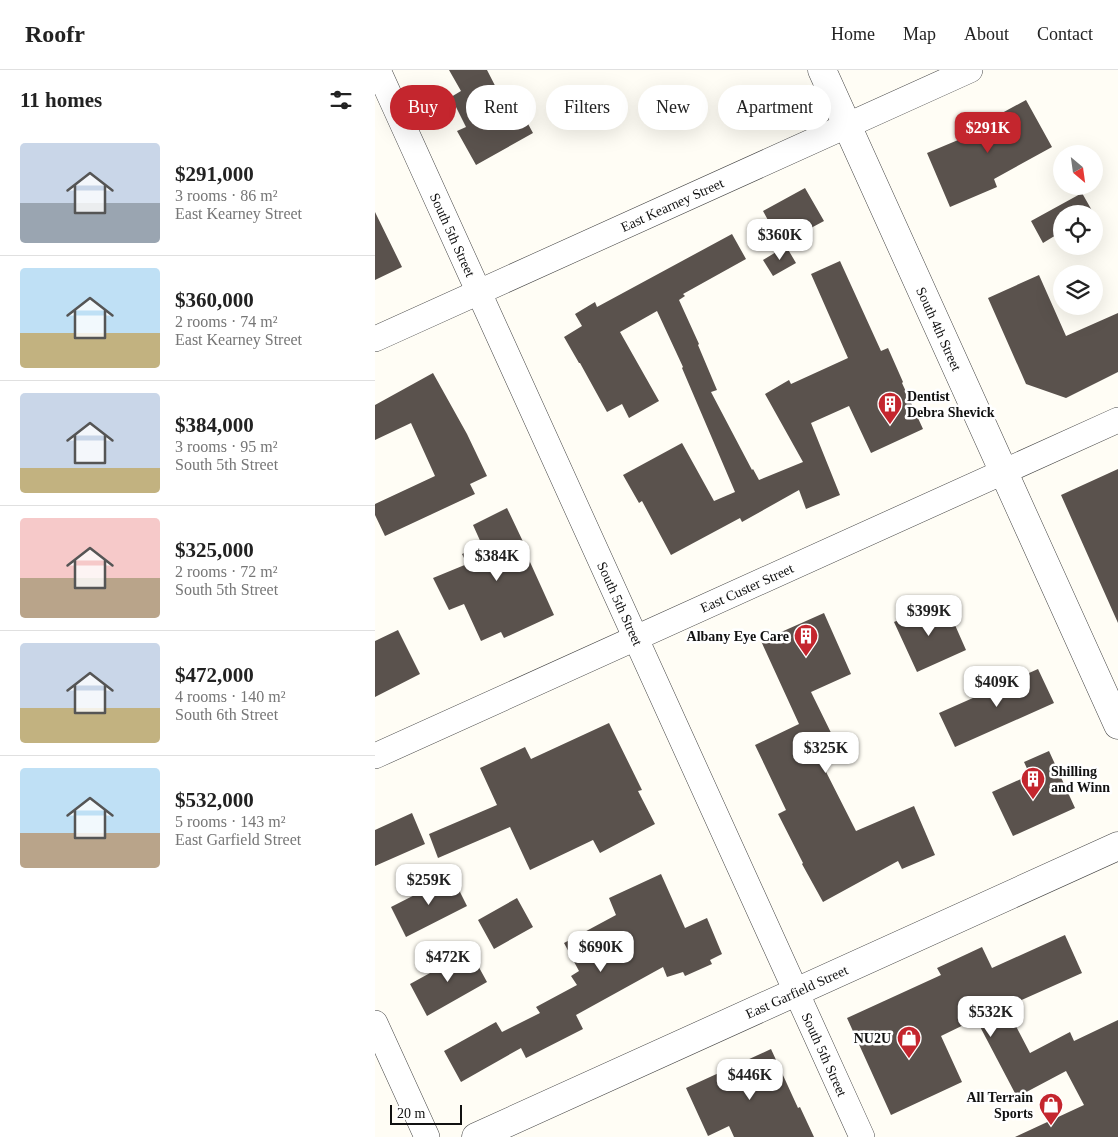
<!DOCTYPE html>
<meta charset="utf-8">
<style>
:root{--surface:#fff;--page:#f6f6f6;--text:#222;--muted:#767676;--line:#e0e0e0;--accent:#c4262e}
body{margin:0;font-family:"Times New Roman",serif;background:var(--page);color:var(--text);height:100vh;display:flex;flex-direction:column;font-size:19px;white-space:nowrap}
*{box-sizing:border-box;margin:0}
p{font-size:16px;color:var(--muted)}
.icon{flex:none;width:28px;height:28px;fill:none;stroke:currentColor;stroke-width:2;stroke-linecap:round;stroke-linejoin:round}
.map{position:relative;flex:1;overflow:hidden}
.sheet{display:flex;flex-direction:column;background:var(--surface);width:375px}
.sheet>*{flex:none}
.hud{position:absolute;left:15px;top:15px;width:475px;height:45px;display:flex;gap:10px}
.needle{width:32px;rotate:151deg}
.fabs{position:absolute;left:678px;top:75px;display:grid;gap:10px}
.fabs a{display:grid;place-items:center;width:50px;height:50px;border-radius:50%;background:var(--surface);box-shadow:0 5px 20px #0002;font-size:25px}
.scale{position:absolute;left:15px;bottom:12px;width:72px;box-sizing:border-box;padding-left:5px;border:2px solid #111;border-top:0;font-size:14px;line-height:18px;white-space:nowrap;color:#111;-webkit-text-stroke:4px #fff;paint-order:stroke}
.price{position:absolute;translate:-50% -42px;padding:0 11px;border-radius:10px;background:#fff;color:#222;font-size:16px;line-height:32px;filter:drop-shadow(0 1px 2px #0008)}
.price::after{content:'';position:absolute;left:50%;top:30px;width:15px;height:11px;margin-left:-8px;background:inherit;clip-path:polygon(0 0,100% 0,50% 100%)}
.price.on{background:var(--accent);color:#fff}
ul{padding:0;list-style:none}
li{display:flex;align-items:center;gap:15px;height:125px;padding:0 20px}
li+li{border-top:1px solid var(--line)}
li span{display:grid;place-items:center;flex:none;width:140px;height:100px;border-radius:5px;color:#555}
li>.icon{margin-inline-start:auto}
span .icon{width:60px;height:60px;fill:#fffc;stroke-width:1}
li b{font-size:21px}
h2{display:flex;justify-content:space-between;align-items:center;height:60px;padding:0 20px;font-size:21px}
.pill{padding:0 18px;border-radius:22px;background:var(--surface);box-shadow:0 5px 20px #0002;font-size:18px;line-height:45px}
.pill.on{background:var(--accent);color:#fff}
header{display:flex;align-items:center;gap:30px;box-sizing:border-box;height:70px;padding:0 25px;background:var(--surface);border-bottom:1px solid var(--line)}
header strong{font-size:24px}
nav{display:flex;gap:28px;margin-inline-start:auto;font-size:18px}
main{display:flex;flex:1;min-height:0}
.map>svg:first-child{display:block}
.building{fill:#5a524d}
.lines{fill:none;stroke-linecap:round;stroke-linejoin:round}
.minor-casing{stroke:#444;stroke-width:26}
.tertiary-casing{stroke:#444;stroke-width:29}
.minor{stroke:#fff;stroke-width:25}
.tertiary{stroke:#fff;stroke-width:28}
.labels{text-anchor:middle;dominant-baseline:central;stroke-width:5;stroke-linejoin:round;paint-order:stroke}
.street-label{font-size:14px;fill:#111;stroke:#fff}
.poi-label{font-size:14px;font-weight:bold;fill:#111;stroke:#fff;text-anchor:end}
</style>
<header>
<strong>Roofr</strong>
<nav><a>Home</a><a>Map</a><a>About</a><a>Contact</a></nav>
</header>
<main>
<section class="sheet">
<h2>11 homes<svg class="icon" aria-label="filters" viewBox="0 0 24 24"><path d="M4 7h16M4 17h16"/><circle cx="9" cy="7" r="2"/><circle cx="15" cy="17" r="2"/></svg></h2>
<ul>
<li><span style="background:linear-gradient(#c9d6e8 60%,#9aa5b1 0)"><svg class="icon" aria-label="home" viewBox="0 0 24 24"><path d="M3 11l9-7 9 7M6 9v11h12V9"/></svg></span><div><b>$291,000</b><p>3 rooms · 86 m²</p><p>East Kearney Street</p></div></li>
<li><span style="background:linear-gradient(#bfe0f5 65%,#c2b280 0)"><svg class="icon" aria-label="home" viewBox="0 0 24 24"><path d="M3 11l9-7 9 7M6 9v11h12V9"/></svg></span><div><b>$360,000</b><p>2 rooms · 74 m²</p><p>East Kearney Street</p></div></li>
<li><span style="background:linear-gradient(#c9d6e8 75%,#c2b280 0)"><svg class="icon" aria-label="home" viewBox="0 0 24 24"><path d="M3 11l9-7 9 7M6 9v11h12V9"/></svg></span><div><b>$384,000</b><p>3 rooms · 95 m²</p><p>South 5th Street</p></div></li>
<li><span style="background:linear-gradient(#f6c9c9 60%,#b9a48a 0)"><svg class="icon" aria-label="home" viewBox="0 0 24 24"><path d="M3 11l9-7 9 7M6 9v11h12V9"/></svg></span><div><b>$325,000</b><p>2 rooms · 72 m²</p><p>South 5th Street</p></div></li>
<li><span style="background:linear-gradient(#c9d6e8 65%,#c2b280 0)"><svg class="icon" aria-label="home" viewBox="0 0 24 24"><path d="M3 11l9-7 9 7M6 9v11h12V9"/></svg></span><div><b>$472,000</b><p>4 rooms · 140 m²</p><p>South 6th Street</p></div></li>
<li><span style="background:linear-gradient(#bfe0f5 65%,#b9a48a 0)"><svg class="icon" aria-label="home" viewBox="0 0 24 24"><path d="M3 11l9-7 9 7M6 9v11h12V9"/></svg></span><div><b>$532,000</b><p>5 rooms · 143 m²</p><p>East Garfield Street</p></div></li>
</ul>
</section>
<div class="map">
<svg width="743" height="1067" viewBox="0 0 743 1067">
<rect width="100%" height="100%" fill="#fffdf5"/>
<path class="building" d="M74 0H112L130 35 140 30 158 63 101 95 82 61 91 57 76 27 86 21Z
M651 30 677 77 619 109 622 117 575 137 552 83 619 55 616 49Z
M430 118 449 151 406 174 388 141Z
M707 123 719 144H686V162L668 173 656 151Z
M0 142 27 197 0 210Z
M357 164 371 189 308 224 310 226 304 230 324 274 323 275 342 320 336 322 377 400 378 399 384 410 428 392 390 324 414 310 416 314 473 288 436 204 465 191 506 281 513 278 528 312 527 313 548 359 496 383 474 336 436 353 465 425 431 439 424 420 367 452 365 448 296 485 267 431 264 433 248 405 307 373 339 431 360 422 307 298 308 297 282 241 245 262 284 331 254 348 247 334 232 342 205 293H204L189 267 207 256 200 244 220 232 222 237Z
M411 176 421 193 398 206 388 190Z
M664 205 691 266 743 243V302L691 328 651 314 613 228Z
M58 303 92 364 112 406 95 414 100 424 10 466 0 445V434L60 406 36 353 0 370V335Z
M743 399V553L686 425Z
M132 438 152 480 150 481 179 545 129 568 126 562 106 571 89 534 74 540 58 508 92 494 87 484 107 475 98 455Z
M564 532 576 557 580 555 591 580 542 602 519 552Z
M449 543 476 604 436 622 463 677 443 686 481 761 539 736 560 785 527 799 523 791 448 832 427 794 428 793 403 744 411 740 380 675 424 654 386 571Z
M23 560 45 604 0 627V571Z
M663 599 679 633 580 677 564 643Z
M234 653 267 720 263 721 280 754 225 783 218 770 155 800 135 757 63 788 54 764 122 735 105 698 150 677 156 689Z
M674 681 700 738 638 766 617 722 655 705 649 692Z
M37 743 50 774 0 796V760Z
M286 804 310 858 332 848 347 884 335 890 337 894 310 906 308 902 292 907 288 897 201 945 208 959 151 988 146 978 86 1012 69 981 121 952 127 962 165 943 161 937 202 915 196 906 204 901 189 873 241 845 234 828Z
M77 806 92 836 31 867 16 837Z
M142 828 158 857 119 879 103 850Z
M690 865 707 903 631 937 655 983 695 962 699 971 743 950V1067H640L709 1035 691 1001 642 1027 601 949 566 966 587 1012 516 1045 472 948 566 905 562 898 607 877 617 898Z
M95 881 112 912 52 946 35 914Z
M396 979 423 1038 425 1037 439 1067H359L354 1056 333 1066 311 1018Z"/>
<g class="lines">
<defs>
<g id="minor">
<path id="s1" d="M3 0 487 1067"/>
<path id="s2" d="M0 269 595 0"/>
<path id="s3" d="M0 686 743 350"/>
<path d="M0 953 52 1067"/>
</g>
<g id="tertiary">
<path id="s4" d="M447 0 743 655"/>
<path id="s5" d="M101 1067 743 776"/>
</g>
</defs>
<use href="#minor" class="minor-casing"/>
<use href="#tertiary" class="tertiary-casing"/>
<use href="#minor" class="minor"/>
<use href="#tertiary" class="tertiary"/>
</g>
<defs>
<symbol id="building-pin" viewBox="-11 -11 22 30"><path d="M0 17L-7.5 6A9.5 9.5 0 1 1 7.5 6Z" fill="#c4262e" stroke="#fff"/><path d="M-4-6H4V6H1V3H-1V6H-4ZM-2.5-4.3h1.7v1.8h-1.7ZM.8-4.3h1.7v1.8H.8ZM-2.5-1h1.7V.8h-1.7ZM.8-1h1.7V.8H.8Z" fill="#fff"/></symbol>
<symbol id="shop-pin" viewBox="-11 -11 22 30"><path d="M0 17L-7.5 6A9.5 9.5 0 1 1 7.5 6Z" fill="#c4262e" stroke="#fff"/><path d="M-5-2.5h2.3a2.7 3.5 0 0 1 5.4 0H5L5.5 6h-11ZM-1.5-2.5h3a1.5 2.3 0 0 0-3 0Z" fill="#fff"/></symbol>
</defs>
<g fill-rule="evenodd">
<use href="#building-pin" x="501" y="320" width="28" height="38"/>
<use href="#building-pin" x="417" y="552" width="28" height="38"/>
<use href="#building-pin" x="644" y="695" width="28" height="38"/>
<use href="#shop-pin" x="520" y="954" width="28" height="38"/>
<use href="#shop-pin" x="662" y="1021" width="28" height="38"/>
</g>
<g class="labels">
<g class="street-label">
<text stroke="none"><textPath href="#s2" startOffset="326">East Kearney Street</textPath></text>
<text stroke="none"><textPath href="#s1" startOffset="181">South 5th Street</textPath></text>
<text stroke="none"><textPath href="#s4" startOffset="284">South 4th Street</textPath></text>
<text stroke="none"><textPath href="#s3" startOffset="408">East Custer Street</textPath></text>
<text stroke="none"><textPath href="#s1" startOffset="586">South 5th Street</textPath></text>
<text stroke="none"><textPath href="#s5" startOffset="352">East Garfield Street</textPath></text>
<text stroke="none"><textPath href="#s1" startOffset="1081">South 5th Street</textPath></text>
</g>
<g class="poi-label">
<text x="532" y="326" text-anchor="start">Dentist<tspan x="532" dy="16">Debra Shevick</tspan></text>
<text x="414" y="566">Albany Eye Care</text>
<text x="676" y="701" text-anchor="start">Shilling<tspan x="676" dy="16">and Winn</tspan></text>
<text x="516" y="968">NU2U</text>
<text x="658" y="1027">All Terrain<tspan x="658" dy="16">Sports</tspan></text>
</g>
</g>
</svg>
<div class="fabs">
<a><svg class="needle" viewBox="-14 -14 28 28"><path d="M0-13l5 13h-10z" fill="#e53935"/><path d="M0 13l5-13h-10z" fill="#767676"/></svg></a>
<a><svg class="icon" aria-label="locate" viewBox="0 0 24 24"><circle cx="12" cy="12" r="6"/><path d="M12 2v4M12 18v4M2 12h4M18 12h4"/></svg></a>
<a><svg class="icon" aria-label="layers" viewBox="0 0 24 24"><path d="M12 4l9 5-9 5-9-5zM3 14l9 5 9-5"/></svg></a>
</div>
<div class="scale">20 m</div>
<b class="price on" style="left:613px;top:84px">$291K</b>
<b class="price" style="left:405px;top:191px">$360K</b>
<b class="price" style="left:122px;top:512px">$384K</b>
<b class="price" style="left:554px;top:567px">$399K</b>
<b class="price" style="left:622px;top:638px">$409K</b>
<b class="price" style="left:451px;top:704px">$325K</b>
<b class="price" style="left:54px;top:836px">$259K</b>
<b class="price" style="left:226px;top:903px">$690K</b>
<b class="price" style="left:73px;top:913px">$472K</b>
<b class="price" style="left:616px;top:968px">$532K</b>
<b class="price" style="left:375px;top:1031px">$446K</b>
<div class="hud">
<a class="pill on">Buy</a>
<a class="pill">Rent</a>
<a class="pill">Filters</a>
<a class="pill">New</a>
<a class="pill">Apartment</a>
</div>
</div>
</main>
